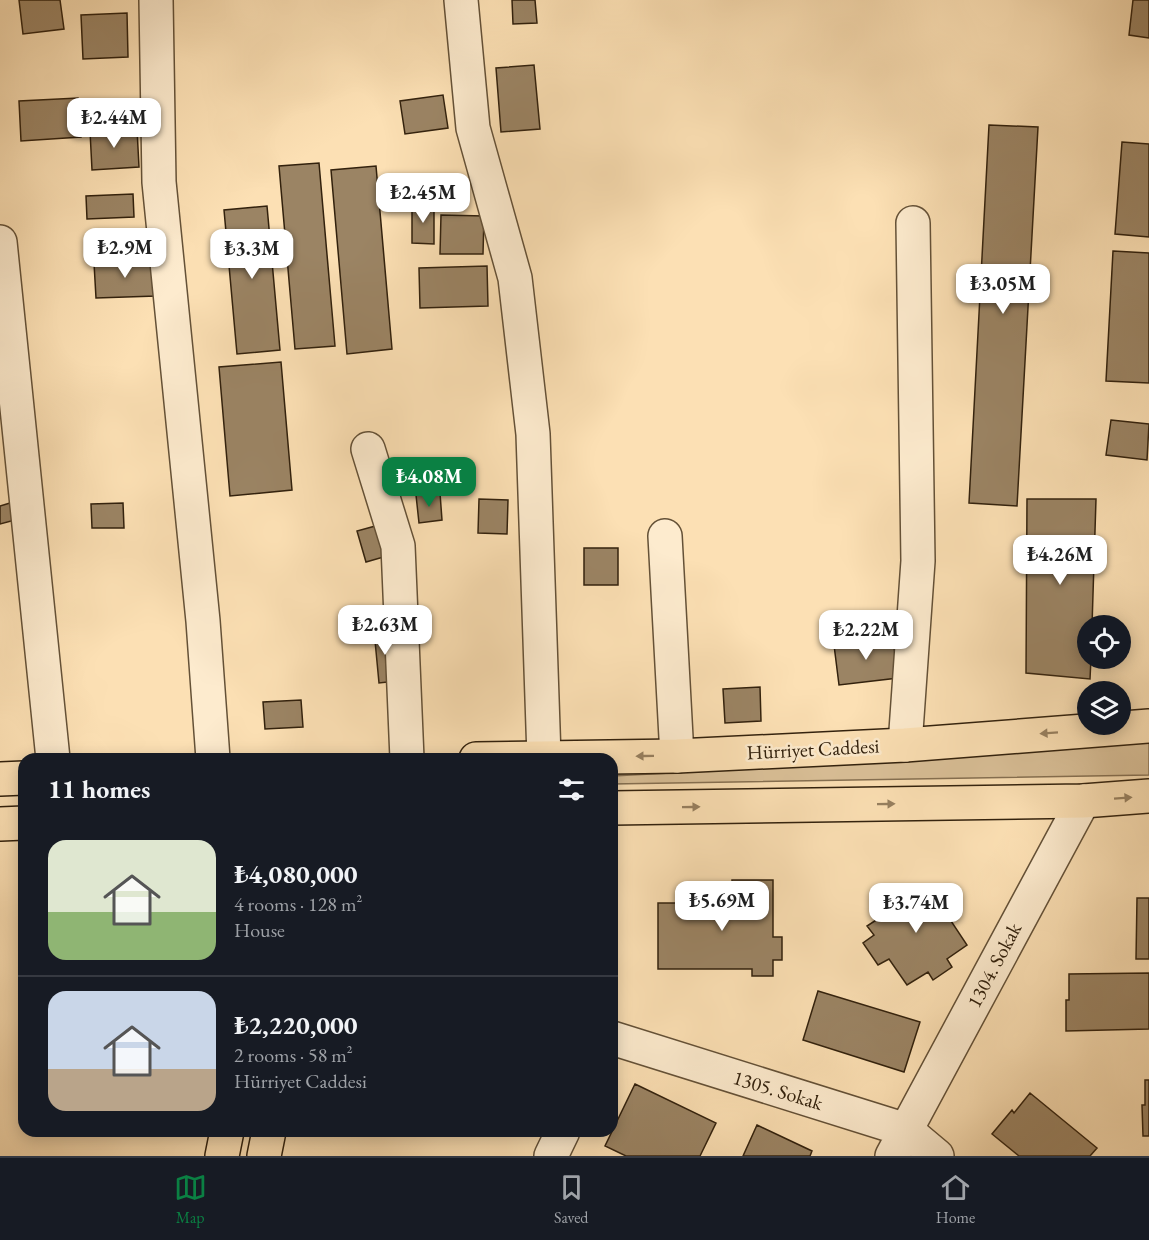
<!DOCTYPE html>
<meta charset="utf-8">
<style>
:root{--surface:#171b24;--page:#20242c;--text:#f1f3f6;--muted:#9ea1a6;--line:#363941;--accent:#0b8043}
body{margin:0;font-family:"EB Garamond",serif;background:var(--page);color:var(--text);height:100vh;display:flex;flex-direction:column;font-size:22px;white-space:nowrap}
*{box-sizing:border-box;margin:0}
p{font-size:20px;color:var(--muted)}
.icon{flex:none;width:33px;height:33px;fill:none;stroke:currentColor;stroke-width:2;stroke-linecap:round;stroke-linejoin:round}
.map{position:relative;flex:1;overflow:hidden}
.sheet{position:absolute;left:18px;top:753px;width:600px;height:384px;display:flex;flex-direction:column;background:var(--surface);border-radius:18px;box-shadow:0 3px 15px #0003}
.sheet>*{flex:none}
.controls{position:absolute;left:1077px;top:615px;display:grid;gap:12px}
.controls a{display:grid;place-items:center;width:54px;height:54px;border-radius:50%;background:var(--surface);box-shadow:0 3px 15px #0003;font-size:30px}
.price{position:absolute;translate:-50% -51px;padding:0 14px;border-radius:12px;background:#fff;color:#222;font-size:20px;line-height:39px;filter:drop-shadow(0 2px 3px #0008)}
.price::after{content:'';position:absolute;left:50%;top:36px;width:18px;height:14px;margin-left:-9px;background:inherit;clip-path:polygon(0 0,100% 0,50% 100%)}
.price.current{background:var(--accent);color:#fff}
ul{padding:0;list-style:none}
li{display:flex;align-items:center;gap:18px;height:150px;padding:0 30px}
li+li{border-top:2px solid var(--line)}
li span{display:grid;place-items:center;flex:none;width:168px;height:120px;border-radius:18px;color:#555}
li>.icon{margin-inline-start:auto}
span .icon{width:72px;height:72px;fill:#fffc;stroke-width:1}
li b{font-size:26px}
h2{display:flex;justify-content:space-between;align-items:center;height:72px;padding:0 30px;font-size:26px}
.dock{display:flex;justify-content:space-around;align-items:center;height:84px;border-top:2px solid var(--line);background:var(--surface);font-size:16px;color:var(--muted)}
.dock a{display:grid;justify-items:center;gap:3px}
.dock .current{color:var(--accent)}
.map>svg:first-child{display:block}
.green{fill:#dac098;stroke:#867052;stroke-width:1.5}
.building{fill:#9b8464;stroke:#32210d;stroke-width:1.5}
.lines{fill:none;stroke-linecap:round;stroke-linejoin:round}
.minor-casing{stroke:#645137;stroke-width:36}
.major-casing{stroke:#32210d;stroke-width:36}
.highway-casing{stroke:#32210d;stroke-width:36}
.minor{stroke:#fdebce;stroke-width:33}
.major{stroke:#fce0b4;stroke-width:33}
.highway{stroke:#fce0b4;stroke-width:33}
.oneway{fill:#978060}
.labels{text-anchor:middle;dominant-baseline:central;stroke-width:5;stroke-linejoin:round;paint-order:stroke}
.street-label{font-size:20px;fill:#32210d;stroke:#fdebce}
</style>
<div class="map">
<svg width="1149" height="1156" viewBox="0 0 1149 1156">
<rect width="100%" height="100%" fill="#fce0b4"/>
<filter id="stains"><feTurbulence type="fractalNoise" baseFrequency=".00333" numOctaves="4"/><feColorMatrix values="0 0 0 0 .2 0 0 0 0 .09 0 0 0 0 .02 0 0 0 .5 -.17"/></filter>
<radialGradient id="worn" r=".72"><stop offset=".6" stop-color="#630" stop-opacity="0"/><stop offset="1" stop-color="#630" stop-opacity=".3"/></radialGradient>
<path class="green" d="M1149 740V775L612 784V776L883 762Z"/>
<path class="building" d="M19 0H60L64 29 23 34Z
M512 0H535L537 23 513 24Z
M1133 0H1149V38L1129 35Z
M127 13 128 57 83 59 81 15Z
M534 65 540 129 501 132 496 68Z
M443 95 448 128 405 134 400 101Z
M78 98 81 137 21 141 19 101Z
M989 125 1038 127 1017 506 969 503Z
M137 129 139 167 92 170 90 131Z
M1122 142 1149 144V237L1115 234Z
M319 163 335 346 295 349 279 166Z
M376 166 392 349 347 354 331 170Z
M133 194 134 217 87 219 86 196Z
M412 203 434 204V244L412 243Z
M267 206 280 350 237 354 224 210Z
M441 215 484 216 483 254H440Z
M1113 251 1149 253V383L1106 381Z
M155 261 156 296 96 298 94 263Z
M487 266 488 306 420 308 419 268Z
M281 362 292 490 230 496 219 367Z
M1111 420 1149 424 1147 460 1106 455Z
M440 493 442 520 419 523 416 495Z
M479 499 508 500 507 534 478 533Z
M1027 499H1096L1092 626H1088V658H1091L1090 679 1026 673Z
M10 503 15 520 0 524V506Z
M123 503 124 528H92L91 504Z
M379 525 387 556 366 562 357 531Z
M584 548H618V585H584Z
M390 629 396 681 379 683 374 630Z
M893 638 898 678 839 685 834 645Z
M760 687 761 721 725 723 723 689Z
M301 700 303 727 265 729 263 702Z
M732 880H773V937H782V960H773V976H752V969H658V903H732Z
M927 886 934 895 944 888 960 911 949 918 967 945 947 959 952 967 933 980 928 972 907 985 889 959 878 965 863 943 874 935 867 926 887 913 881 903 901 890 907 899Z
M1137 898H1149V959H1136Z
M1149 973V1029L1066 1031V1000H1069V974Z
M818 991 920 1022 904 1072 803 1040Z
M1145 1080H1149V1136H1143L1142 1105H1145Z
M635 1084 716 1123 700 1156H626L605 1146Z
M1030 1093 1097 1148 1090 1156H1019L992 1134 1012 1110 1014 1113Z
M757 1125 812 1151 810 1156H743Z"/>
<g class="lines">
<defs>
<path id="minor" d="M156 0 159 182 203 621 213 759
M461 0 473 128 515 278 533 434 544 757
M0 242 53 759
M368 449 398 546 407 759
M665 536 677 756
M905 745 918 561 913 223
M612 1038 906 1130 937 1156
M551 1156 563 1131
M892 1156 1083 801"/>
<path id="major" d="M222 1156 227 1131
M264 1156 269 1131"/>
<path id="highway" d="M476 759 677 756 905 745 1149 726
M0 779 24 778
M612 808 1083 801 1149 796
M0 824 24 823"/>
</defs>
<use href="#minor" class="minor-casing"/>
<use href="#major" class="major-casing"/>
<use href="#highway" class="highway-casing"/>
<use href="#minor" class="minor"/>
<use href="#major" class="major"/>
<use href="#highway" class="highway"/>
</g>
<defs><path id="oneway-solid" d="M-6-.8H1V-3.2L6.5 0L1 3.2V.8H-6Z" transform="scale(1.5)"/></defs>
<g class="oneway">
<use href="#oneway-solid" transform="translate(1049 733) rotate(176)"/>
<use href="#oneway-solid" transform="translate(645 756) rotate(179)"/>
<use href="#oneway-solid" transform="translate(1123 798) rotate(-4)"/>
<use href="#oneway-solid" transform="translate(886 804) rotate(-1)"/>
<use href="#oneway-solid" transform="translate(691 807) rotate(-1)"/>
</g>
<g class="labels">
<g class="street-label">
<text transform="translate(813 749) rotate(-3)">Hürriyet Caddesi</text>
<text transform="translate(994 965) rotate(-62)">1304. Sokak</text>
<text transform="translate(778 1090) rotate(17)">1305. Sokak</text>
</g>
</g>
<rect width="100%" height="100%" filter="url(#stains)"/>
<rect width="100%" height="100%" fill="url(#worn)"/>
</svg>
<div class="controls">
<a><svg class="icon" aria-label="locate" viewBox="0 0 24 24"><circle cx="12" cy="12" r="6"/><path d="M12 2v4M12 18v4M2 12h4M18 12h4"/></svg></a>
<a><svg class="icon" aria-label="layers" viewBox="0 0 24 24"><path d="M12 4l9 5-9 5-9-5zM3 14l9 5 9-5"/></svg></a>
</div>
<b class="price" style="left:114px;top:149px">₺2.44M</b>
<b class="price" style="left:423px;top:224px">₺2.45M</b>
<b class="price" style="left:125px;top:279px">₺2.9M</b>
<b class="price" style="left:252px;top:280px">₺3.3M</b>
<b class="price" style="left:1003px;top:315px">₺3.05M</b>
<b class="price current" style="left:429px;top:508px">₺4.08M</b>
<b class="price" style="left:1060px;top:586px">₺4.26M</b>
<b class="price" style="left:385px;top:656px">₺2.63M</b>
<b class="price" style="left:866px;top:661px">₺2.22M</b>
<b class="price" style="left:722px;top:932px">₺5.69M</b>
<b class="price" style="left:916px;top:934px">₺3.74M</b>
<section class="sheet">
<h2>11 homes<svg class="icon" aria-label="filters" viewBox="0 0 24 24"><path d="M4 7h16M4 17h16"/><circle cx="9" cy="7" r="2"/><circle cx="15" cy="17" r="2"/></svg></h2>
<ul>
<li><span style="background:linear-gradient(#dfe7d0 60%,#8fb573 0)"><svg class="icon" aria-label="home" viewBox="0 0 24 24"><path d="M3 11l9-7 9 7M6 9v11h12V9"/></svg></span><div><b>₺4,080,000</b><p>4 rooms · 128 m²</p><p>House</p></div></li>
<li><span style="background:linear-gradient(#c9d6e8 65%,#b9a48a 0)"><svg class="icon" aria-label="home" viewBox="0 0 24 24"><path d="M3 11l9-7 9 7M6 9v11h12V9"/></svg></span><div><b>₺2,220,000</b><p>2 rooms · 58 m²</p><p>Hürriyet Caddesi</p></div></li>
</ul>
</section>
</div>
<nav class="dock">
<a class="current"><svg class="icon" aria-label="map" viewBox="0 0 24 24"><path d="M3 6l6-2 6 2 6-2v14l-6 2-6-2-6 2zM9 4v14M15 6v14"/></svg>Map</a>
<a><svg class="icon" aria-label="saved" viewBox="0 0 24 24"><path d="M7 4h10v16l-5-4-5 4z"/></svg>Saved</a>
<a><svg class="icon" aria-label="home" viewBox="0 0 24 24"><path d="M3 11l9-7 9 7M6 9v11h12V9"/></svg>Home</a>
</nav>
